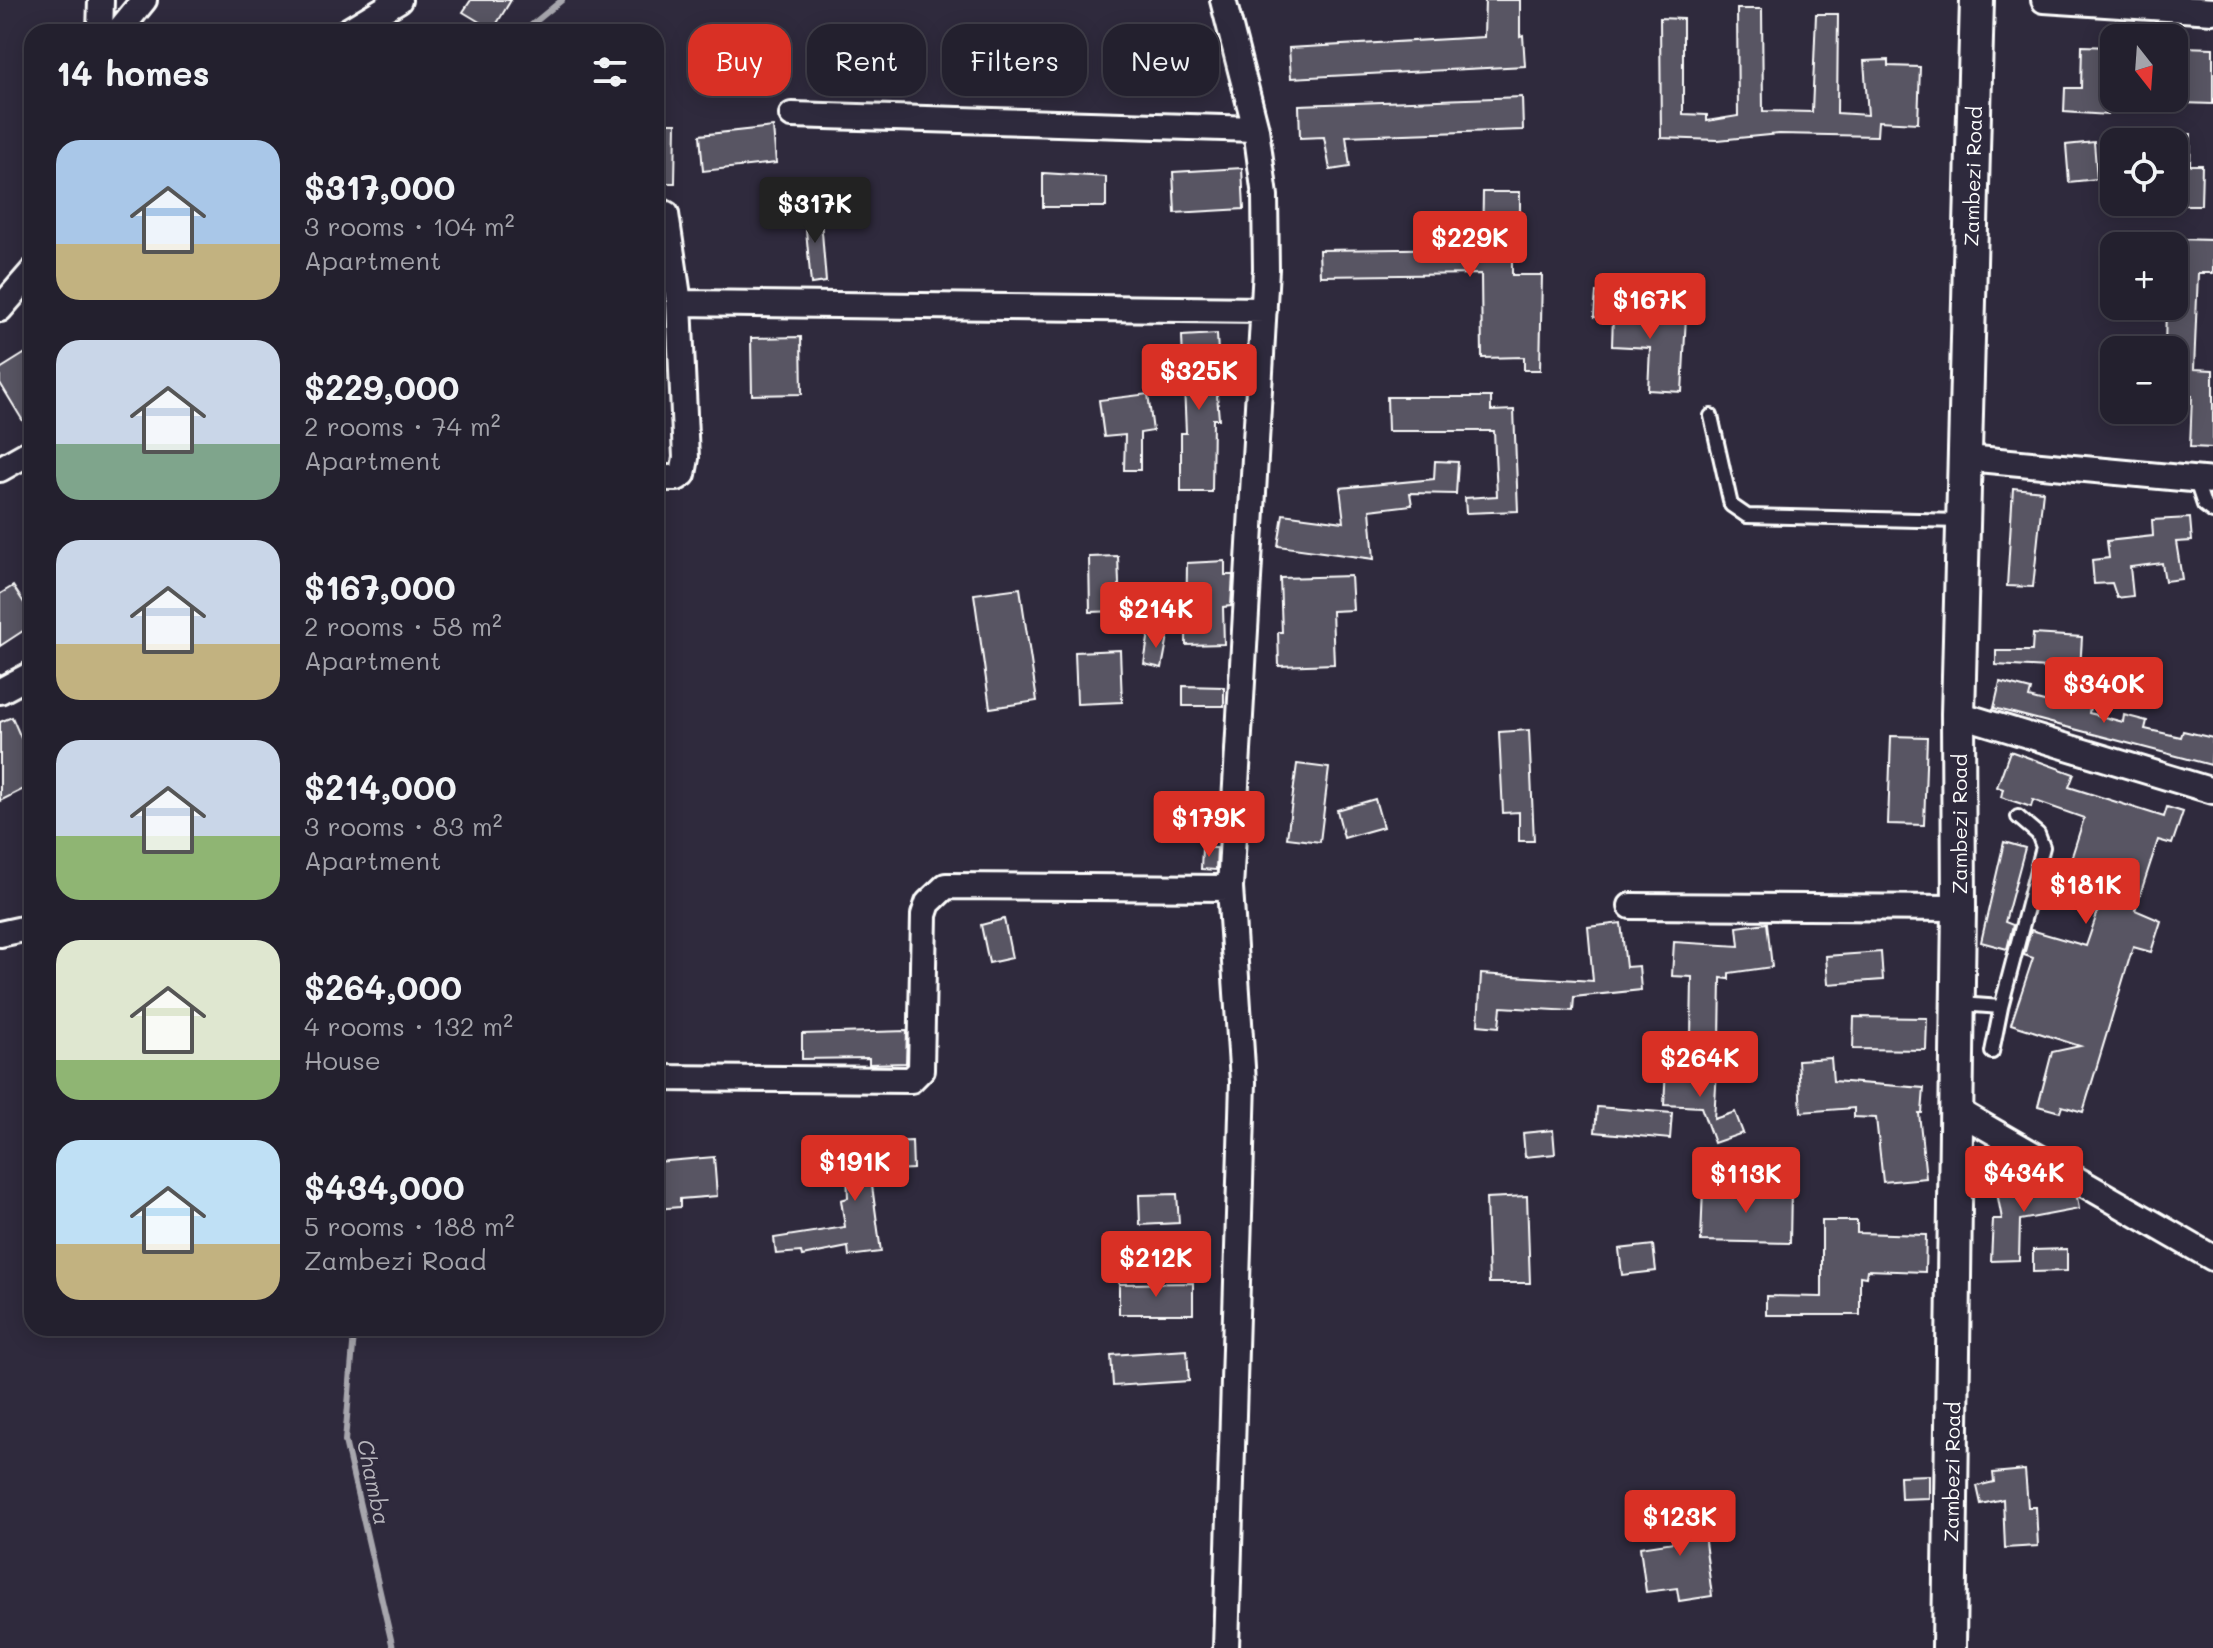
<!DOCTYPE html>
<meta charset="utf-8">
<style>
:root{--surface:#23202e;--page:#2f2d3a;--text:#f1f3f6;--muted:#a3a3aa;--line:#403e4a;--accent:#d93025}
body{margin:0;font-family:Mali,sans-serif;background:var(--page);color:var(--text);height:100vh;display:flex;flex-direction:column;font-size:30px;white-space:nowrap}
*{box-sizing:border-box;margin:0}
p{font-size:26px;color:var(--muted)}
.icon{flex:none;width:44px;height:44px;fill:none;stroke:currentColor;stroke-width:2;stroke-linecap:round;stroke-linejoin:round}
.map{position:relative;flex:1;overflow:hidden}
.sheet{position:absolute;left:24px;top:24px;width:640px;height:1312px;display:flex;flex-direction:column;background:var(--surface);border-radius:24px;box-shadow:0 4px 20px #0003,0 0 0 2px var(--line)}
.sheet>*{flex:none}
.guide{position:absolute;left:688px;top:24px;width:760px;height:72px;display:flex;gap:16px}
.needle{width:52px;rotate:163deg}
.controls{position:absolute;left:2100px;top:24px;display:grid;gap:16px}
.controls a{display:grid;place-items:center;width:88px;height:88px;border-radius:16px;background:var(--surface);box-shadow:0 4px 20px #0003,0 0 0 2px var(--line);font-size:40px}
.price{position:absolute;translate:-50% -68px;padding:0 18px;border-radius:8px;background:var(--accent);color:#fff;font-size:26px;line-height:52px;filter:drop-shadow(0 2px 4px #0008)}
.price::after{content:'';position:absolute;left:50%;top:48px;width:24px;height:18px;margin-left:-12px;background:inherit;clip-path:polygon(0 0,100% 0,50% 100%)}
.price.current{background:#222;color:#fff}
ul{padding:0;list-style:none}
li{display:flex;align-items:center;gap:24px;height:200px;padding:0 32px}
li span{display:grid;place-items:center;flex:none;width:224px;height:160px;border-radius:24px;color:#555}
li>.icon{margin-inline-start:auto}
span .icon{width:96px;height:96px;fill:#fffc;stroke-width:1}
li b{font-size:34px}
h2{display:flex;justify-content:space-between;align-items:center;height:96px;padding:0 32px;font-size:34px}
.chip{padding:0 28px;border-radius:24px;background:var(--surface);box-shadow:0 4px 20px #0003,0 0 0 2px var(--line);font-size:28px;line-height:72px}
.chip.current{background:var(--accent);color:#fff}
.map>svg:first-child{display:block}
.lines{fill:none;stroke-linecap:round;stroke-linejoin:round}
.stream{stroke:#a7a6ad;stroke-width:6}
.building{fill:#595564;stroke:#fff;stroke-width:2}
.lane-casing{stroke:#fff;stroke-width:18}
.street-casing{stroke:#fff;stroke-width:30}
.secondary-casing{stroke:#fff;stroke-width:38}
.lane{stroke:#2f2a3d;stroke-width:12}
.street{stroke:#2f2a3d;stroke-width:24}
.secondary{stroke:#2f2a3d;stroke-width:32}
.labels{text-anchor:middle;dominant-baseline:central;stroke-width:6;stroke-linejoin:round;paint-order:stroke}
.street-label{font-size:20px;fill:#fff;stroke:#2f2a3d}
.water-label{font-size:22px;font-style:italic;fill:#b6b4bb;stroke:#2f2a3d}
</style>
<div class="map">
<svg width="2213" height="1648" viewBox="0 0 2213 1648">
<rect width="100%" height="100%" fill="#2f2a3d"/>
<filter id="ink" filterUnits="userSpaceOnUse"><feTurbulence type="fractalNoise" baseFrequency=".0125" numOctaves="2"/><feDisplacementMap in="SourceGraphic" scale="16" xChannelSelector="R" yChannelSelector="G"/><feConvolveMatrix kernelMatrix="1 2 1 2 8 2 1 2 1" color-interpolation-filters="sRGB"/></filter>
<g filter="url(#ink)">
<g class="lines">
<path class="stream" d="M523 32 562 0
M365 1328 354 1334 345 1441 393 1648"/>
</g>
<path class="building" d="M471 0H511L493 30 463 12Z
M1485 0H1520V36L1523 35 1525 66 1291 78 1289 48 1484 37Z
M1737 9H1762L1763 111 1812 112 1816 14H1838L1837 113 1868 115 1864 61 1888 60V66L1920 67 1918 123 1878 121 1877 136 1779 134 1718 140 1661 138 1660 18 1683 19V114L1707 115V121L1738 116Z
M2082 46 2110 47 2108 115 2064 112 2065 88H2081Z
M2183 47 2213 48V104L2182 103Z
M1522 97 1523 130 1346 136 1350 167 1330 170 1324 137 1300 138 1299 105Z
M656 123H676L675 183H656Z
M773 127 776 163 703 171 700 135Z
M2191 134 2190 165H2202L2201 205H2174V135Z
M2094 142 2097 179 2069 182 2066 145Z
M1242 168 1244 209 1175 213 1173 172Z
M1043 173 1106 177V207H1043Z
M1483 192H1520V229H1512V275H1542L1540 370H1524V357L1482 358 1481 274 1320 276 1319 250 1482 248Z
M820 207 826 282 811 284 804 208Z
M2174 239 2213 240V273H2198L2194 369 2213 370V448L2190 447 2192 396 2174 395V350H2165L2166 306H2174Z
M1596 292 1615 293 1613 312 1686 316 1682 392 1648 390 1650 348 1612 346 1613 315V318L1594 317Z
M1217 334 1219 371H1215L1219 419H1213L1212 492H1181V433H1186L1182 336Z
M801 337 802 394 752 395 751 338Z
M32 349V436L0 383V369Z
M1148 394 1153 431 1140 433V470H1124L1125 435 1104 437 1099 400Z
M1387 397H1491V411L1514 410 1518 511 1466 513 1465 498 1497 496 1494 431H1388Z
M1435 461 1458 462 1456 494 1410 493 1412 505 1370 510 1374 559 1278 546 1283 514 1344 522 1340 488 1434 479Z
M2013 488 2043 491 2033 587 2007 586Z
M2190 518 2192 541 2176 542 2182 579 2165 581 2162 563 2130 567 2133 596 2117 598 2112 583 2094 584 2092 560 2109 558 2107 541 2153 536 2152 520Z
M1118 556 1120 611 1090 612 1089 557Z
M1225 561V575H1233L1231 606 1223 607 1224 644 1186 645 1187 563Z
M1351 576 1353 610 1332 611 1334 664 1279 666 1278 632H1282L1280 578Z
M13 586 32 615V625L0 646V594Z
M1020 588 1037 701 990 708 974 594Z
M1149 632 1168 636 1162 668 1144 664Z
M2033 634 2082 637 2080 670 1996 665V651H2032Z
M1120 650 1122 702 1077 704 1075 652Z
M2000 682 2031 690 2029 698 2063 707 2065 700 2090 707 2089 713 2123 722 2124 715 2147 721 2145 729 2181 737 2183 731 2213 738 2211 765 1994 708Z
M1183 686 1224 687V706H1183Z
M12 717 21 738 28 735 32 744V785L0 801V722Z
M1529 730 1534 841H1519V812L1503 813 1499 732Z
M1891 736 1927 737 1924 825 1888 824Z
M2010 751 2074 774 2069 787 2164 817 2167 807 2183 812 2172 844 2158 840 2135 910 2161 921 2151 952 2133 947 2083 1112 2062 1106 2060 1112 2038 1106 2052 1052 2080 1046 2011 1024 2033 958 2024 955 2031 930 2086 946 2107 885 2067 872 2084 818 2033 800 2031 807 2001 797 2003 789 1997 787Z
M1297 764 1329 768 1320 842 1287 838Z
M1375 799 1383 827 1344 838 1337 810Z
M2004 842 2025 848 2005 922 2013 925 2007 949 1981 942Z
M1202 848H1217L1216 870 1201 869Z
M1004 919 1012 958 989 963 981 925Z
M1621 923 1626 967 1639 966 1641 990 1574 997 1573 1011 1501 1007 1499 1027 1478 1025 1481 974 1593 981 1588 927Z
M1767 923 1772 967 1729 973V979L1721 978 1720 1040 1691 1039 1692 977 1672 976 1674 942 1739 946 1737 927Z
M1881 952 1883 980 1828 984 1826 956Z
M1854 1017 1927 1018 1926 1050 1853 1049Z
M907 1031 906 1063 869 1064V1058L802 1059V1034Z
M1831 1058 1833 1081 1924 1088 1922 1113H1919L1926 1178 1883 1182 1876 1118 1854 1117V1108L1801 1112 1798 1060Z
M1666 1068 1717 1070 1714 1119 1735 1112 1743 1133 1714 1143 1701 1107 1664 1105Z
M1597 1107 1672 1113 1670 1139 1595 1132Z
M1553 1130 1555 1154 1525 1157 1523 1133Z
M912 1141 913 1169 870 1171 881 1252 849 1256 848 1247 802 1256 801 1252 776 1254 774 1238 845 1227 841 1200 848 1198 846 1144Z
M714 1157 717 1196 680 1199V1207L656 1209V1162Z
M2013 1178 2012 1187 2029 1184 2031 1190 2057 1186 2077 1197 2079 1209 2020 1220 2019 1260 1991 1261 1993 1219H2002L1995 1182Z
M1703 1187 1791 1189 1790 1243 1701 1241Z
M1177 1194 1179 1223 1140 1225 1139 1195Z
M1527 1196 1530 1283H1489L1486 1198Z
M1822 1221H1857V1233L1926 1235 1925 1272 1867 1270 1866 1277 1860 1276V1315H1766V1296L1822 1297Z
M1653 1245 1656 1271 1622 1275 1619 1249Z
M2067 1249V1271L2033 1272V1250Z
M1193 1283V1314H1119V1284Z
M1187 1350 1189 1381 1113 1386 1111 1355Z
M2025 1470 2028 1507H2036L2038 1546 2005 1548 2003 1499 1981 1504 1977 1486 1994 1482 1993 1473Z
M1929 1475V1498L1901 1499 1900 1476Z
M1700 1503 1712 1596 1679 1601 1677 1588 1646 1592 1640 1547 1674 1542 1670 1508Z"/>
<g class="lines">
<defs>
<path id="lane" d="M1711 416 1731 505 1747 516 1961 521
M2196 481 2204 505 2213 512
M1961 1004 2001 1007 1992 1052
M2001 1007 2043 847 2038 834 2018 817"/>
<path id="street" d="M1223 0 1256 129 1265 196 1266 269 1230 888 1243 1082 1226 1648
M2044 0 2213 11
M100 32 101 0
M118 32 144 0
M346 32 399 0
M792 115 1256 129
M656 209 666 214 679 303 686 458 683 474 677 478H656
M679 303 1264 310
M0 309 32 272
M1967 458 2213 481
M0 469 32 451
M0 691 32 674
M1958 714 2213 791
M1631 906 1959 908
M0 934 32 927
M656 1078 911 1080 921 1070 924 915 928 903 946 886 1230 888
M1956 1110 2213 1258"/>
<g id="secondary">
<path id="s1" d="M1949 1648 1959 908 1958 714 1977 0"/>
</g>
</defs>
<use href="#lane" class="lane-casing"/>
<use href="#street" class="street-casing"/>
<use href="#secondary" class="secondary-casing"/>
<use href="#lane" class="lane"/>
<use href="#street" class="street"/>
<use href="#secondary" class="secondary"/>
</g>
</g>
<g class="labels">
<g class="street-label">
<text stroke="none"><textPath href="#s1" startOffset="1472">Zambezi Road</textPath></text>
<text transform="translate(1959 824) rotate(-90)">Zambezi Road</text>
<text stroke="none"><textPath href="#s1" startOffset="176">Zambezi Road</textPath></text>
</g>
<g class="water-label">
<text transform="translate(374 1482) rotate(78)">Chamba</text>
</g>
</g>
</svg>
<div class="controls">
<a><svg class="needle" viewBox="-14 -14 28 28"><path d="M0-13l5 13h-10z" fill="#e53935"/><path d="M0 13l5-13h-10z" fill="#a3a3aa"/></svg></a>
<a><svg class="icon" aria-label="locate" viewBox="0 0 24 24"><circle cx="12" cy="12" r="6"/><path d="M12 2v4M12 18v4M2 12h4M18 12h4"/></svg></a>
<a>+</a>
<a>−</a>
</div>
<b class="price current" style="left:815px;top:245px">$317K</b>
<b class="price" style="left:1470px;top:279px">$229K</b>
<b class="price" style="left:1650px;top:341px">$167K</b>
<b class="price" style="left:1199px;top:412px">$325K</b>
<b class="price" style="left:1156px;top:650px">$214K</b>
<b class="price" style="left:2104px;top:725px">$340K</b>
<b class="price" style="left:1209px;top:859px">$179K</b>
<b class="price" style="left:2086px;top:926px">$181K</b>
<b class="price" style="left:1700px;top:1099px">$264K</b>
<b class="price" style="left:855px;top:1203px">$191K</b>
<b class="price" style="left:2024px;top:1214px">$434K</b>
<b class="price" style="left:1746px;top:1215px">$113K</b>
<b class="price" style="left:1156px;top:1299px">$212K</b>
<b class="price" style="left:1680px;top:1558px">$123K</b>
<div class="guide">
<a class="chip current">Buy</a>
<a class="chip">Rent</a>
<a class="chip">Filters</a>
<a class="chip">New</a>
</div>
<section class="sheet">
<h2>14 homes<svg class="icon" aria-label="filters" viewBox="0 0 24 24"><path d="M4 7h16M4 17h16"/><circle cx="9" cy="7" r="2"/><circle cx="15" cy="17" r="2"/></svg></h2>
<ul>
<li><span style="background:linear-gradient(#a9c7e8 65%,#c2b280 0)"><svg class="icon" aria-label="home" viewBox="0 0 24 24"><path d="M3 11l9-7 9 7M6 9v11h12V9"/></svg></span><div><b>$317,000</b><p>3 rooms · 104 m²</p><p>Apartment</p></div></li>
<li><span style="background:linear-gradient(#c9d6e8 65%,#7fa58c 0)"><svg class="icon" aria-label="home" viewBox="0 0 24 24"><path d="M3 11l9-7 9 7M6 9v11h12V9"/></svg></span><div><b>$229,000</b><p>2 rooms · 74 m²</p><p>Apartment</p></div></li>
<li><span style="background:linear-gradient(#c9d6e8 65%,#c2b280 0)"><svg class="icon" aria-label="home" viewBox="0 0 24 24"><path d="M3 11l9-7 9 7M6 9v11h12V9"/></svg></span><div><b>$167,000</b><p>2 rooms · 58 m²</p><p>Apartment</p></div></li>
<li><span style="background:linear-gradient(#c9d6e8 60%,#8fb573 0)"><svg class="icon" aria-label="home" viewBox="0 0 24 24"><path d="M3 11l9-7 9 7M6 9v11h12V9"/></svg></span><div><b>$214,000</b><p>3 rooms · 83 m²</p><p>Apartment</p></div></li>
<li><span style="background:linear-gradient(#dfe7d0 75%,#8fb573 0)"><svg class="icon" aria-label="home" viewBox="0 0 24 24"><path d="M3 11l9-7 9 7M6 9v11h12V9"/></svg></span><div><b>$264,000</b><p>4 rooms · 132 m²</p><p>House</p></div></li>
<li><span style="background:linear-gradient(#bfe0f5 65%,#c2b280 0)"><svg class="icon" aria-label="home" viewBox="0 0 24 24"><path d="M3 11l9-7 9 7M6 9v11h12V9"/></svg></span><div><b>$434,000</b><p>5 rooms · 188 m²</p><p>Zambezi Road</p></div></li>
</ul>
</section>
</div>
